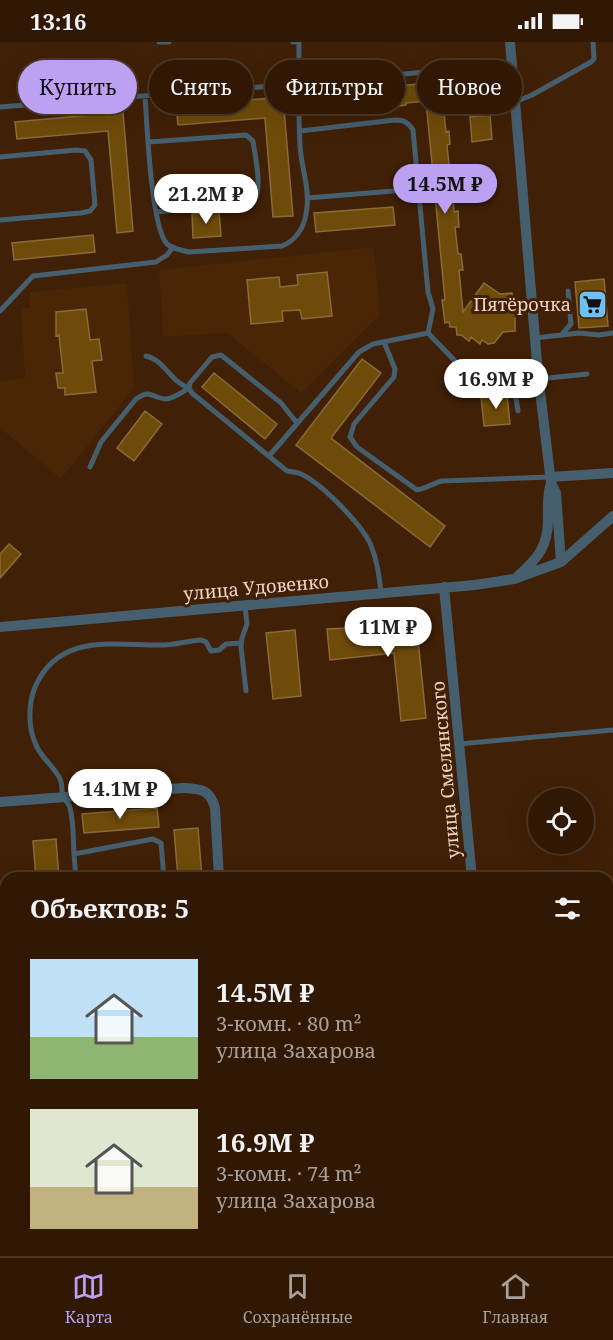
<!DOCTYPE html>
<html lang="ru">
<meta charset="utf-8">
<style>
:root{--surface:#301804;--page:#38210e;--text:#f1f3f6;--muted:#a8a09a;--line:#4b3726;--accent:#bca0f2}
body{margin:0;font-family:"Noto Serif",serif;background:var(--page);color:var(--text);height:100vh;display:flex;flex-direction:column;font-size:22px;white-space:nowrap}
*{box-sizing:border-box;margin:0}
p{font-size:20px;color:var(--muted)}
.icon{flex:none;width:33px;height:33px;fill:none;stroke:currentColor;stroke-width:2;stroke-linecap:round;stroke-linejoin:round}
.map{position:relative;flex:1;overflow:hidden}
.details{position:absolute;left:0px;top:830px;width:614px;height:386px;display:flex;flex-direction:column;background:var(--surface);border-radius:18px 18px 0 0;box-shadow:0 6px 24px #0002,0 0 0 2px var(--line)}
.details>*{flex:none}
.hud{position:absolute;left:18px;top:18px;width:578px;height:54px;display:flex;gap:12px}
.controls{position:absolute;left:528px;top:746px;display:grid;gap:12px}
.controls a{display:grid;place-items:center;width:66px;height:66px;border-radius:50%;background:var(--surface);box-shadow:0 6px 24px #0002,0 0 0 2px var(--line);font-size:30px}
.price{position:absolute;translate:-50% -51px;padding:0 14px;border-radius:21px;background:#fff;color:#222;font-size:20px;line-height:39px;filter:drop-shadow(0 2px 3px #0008)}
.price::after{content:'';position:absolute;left:50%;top:36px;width:18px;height:14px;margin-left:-9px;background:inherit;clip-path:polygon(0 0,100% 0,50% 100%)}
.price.current{background:var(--accent);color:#111}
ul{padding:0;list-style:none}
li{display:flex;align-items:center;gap:18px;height:150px;padding:0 30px}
li span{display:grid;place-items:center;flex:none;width:168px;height:120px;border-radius:0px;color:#555}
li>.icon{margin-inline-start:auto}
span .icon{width:72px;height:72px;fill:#fffc;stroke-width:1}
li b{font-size:26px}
h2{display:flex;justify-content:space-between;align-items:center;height:72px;padding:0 30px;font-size:26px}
.pill{padding:0 21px;border-radius:27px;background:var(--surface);box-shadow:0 6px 24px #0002,0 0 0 2px var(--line);font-size:21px;line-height:54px}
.pill.current{background:var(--accent);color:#111}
.status{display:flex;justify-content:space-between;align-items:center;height:42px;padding:0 30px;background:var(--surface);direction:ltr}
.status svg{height:16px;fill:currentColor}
.menu{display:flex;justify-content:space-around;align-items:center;height:84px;border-top:2px solid var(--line);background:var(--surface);font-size:16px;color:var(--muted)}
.menu a{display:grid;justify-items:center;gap:3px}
.menu .current{color:var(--accent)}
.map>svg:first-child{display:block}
.built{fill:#4a2506}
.building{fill:#6f4b0a;stroke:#8a6a3a;stroke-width:1.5}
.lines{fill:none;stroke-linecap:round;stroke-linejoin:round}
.service{stroke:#465f6f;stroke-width:5}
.minor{stroke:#465f6f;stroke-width:10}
.labels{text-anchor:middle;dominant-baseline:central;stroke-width:6;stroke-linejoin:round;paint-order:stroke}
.poi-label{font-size:18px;fill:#f0d5c3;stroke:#402006;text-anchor:end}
.street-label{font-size:18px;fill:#f0d5c3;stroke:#402006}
</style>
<div class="status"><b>13:16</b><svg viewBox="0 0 49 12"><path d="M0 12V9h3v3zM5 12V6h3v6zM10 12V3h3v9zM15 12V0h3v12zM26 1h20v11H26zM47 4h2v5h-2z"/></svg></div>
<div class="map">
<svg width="613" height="1214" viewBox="0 0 613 1214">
<rect width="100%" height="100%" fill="#402006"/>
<path class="built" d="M374 205 380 273 301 351 227 291 163 295 159 228Z
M127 241 134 346 61 437 0 386V339L25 336 21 267 30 265 29 250Z"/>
<path class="building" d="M439 40V43L446 42 448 60H445L446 71H444L446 90 449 89 450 102 447 103 450 133 453 132 454 146H452L454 170 458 169 459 185H455L458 212H461L463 228H459L463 270 484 241 500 252 512 251 513 260 520 268 515 277V289L503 290 494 301 488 302 482 298 480 302 471 295 469 299 461 293H457L456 285H450L449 280 445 281 442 258H445L426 59 406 61V63L392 65 391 62 365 65V67L350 69V66L338 67 336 50Z
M283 55 293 174 273 175 265 76 178 83 176 64Z
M123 70 133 189 117 191 108 89 17 97 15 80Z
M490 73 492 97 472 100 470 75Z
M393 165 395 183 316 190 314 171Z
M219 169 221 194 193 196 192 172Z
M93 193 95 210 14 218 12 201Z
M327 230 332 274 302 277 300 268 282 269 283 279 251 282 247 238 279 235 280 245 298 243 297 233Z
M604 237 608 284 579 286 575 240Z
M86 267 90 298 99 297 102 318 92 319 96 350 65 353V346H58L56 331H63L59 293 56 294V270Z
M362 317 381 331 331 396 445 484 430 505 296 403Z
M214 331 277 382 265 397 202 345Z
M507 352 510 382 484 384 481 354Z
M145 369 162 382 134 419 117 406Z
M9 502 21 512 0 536V512Z
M416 578 426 676 401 679 394 611 330 618 327 587 375 585V583Z
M295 588 301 654 273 657 266 591Z
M157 766 159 785 84 791 82 772Z
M198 786 202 836H178L174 788Z
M56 797 59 836H36L33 799Z"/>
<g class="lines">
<path class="service" d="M159 0H169
M145 54C147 82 151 185 167 202 173 207 181 208 189 210L282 204C295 199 304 186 306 172 311 148 301 126 300 103 298 69 299 34 299 0H293
M515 60 532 53 591 20 594 17 593 0
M0 65 299 42 511 22
M149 100 246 93 253 99C255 114 264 152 252 161L156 170
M0 115 76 108 85 109 91 118 95 163 90 169 81 171 0 178
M307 156 418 147
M0 269 33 234 156 220 167 213 173 205
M428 291 455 319 476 333 538 332
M562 292 571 282 568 249
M535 296 579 291 599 293 613 291
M384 300 395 327 394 335 354 382 350 395 357 405 417 448C426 447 433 441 442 439L550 435
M146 314C165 318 169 339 189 346
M512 331 518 369
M539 337 587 332
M297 381 281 361 221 313 212 315 190 341 189 346 192 351 287 429C292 430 297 430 301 432 321 441 360 481 370 501 377 517 379 533 381 550
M269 414 359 310 373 302 428 291 433 267 428 250 413 88C408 80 404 78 395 78L300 89
M90 425 101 400 136 357C151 346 151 356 165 357 174 357 182 350 189 346
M245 564 247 582 242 596 241 605 246 649
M459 702 613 688
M74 812C73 798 74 781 70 766 69 761 65 759 63 755 61 749 63 743 60 737 54 724 41 716 36 703 28 686 28 663 35 645 59 591 112 603 160 603 174 603 187 599 201 598L206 600 211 609 219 608 226 602 241 601
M76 836 74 812 153 797 161 801 164 836
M0 1078H6
M108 1209V1214
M203 1209 204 1214"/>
<path class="minor" d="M510 0 538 332 551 441C547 453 548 463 548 474 549 504 538 516 517 535
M550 435 613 431
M551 441 556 451 561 520
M444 545 472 836
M0 585 475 543 514 537 561 520 613 474
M0 760 183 746C201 747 210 747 215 766L219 836
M0 883 6 959
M26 1209V1214
M254 1209 255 1214
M503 1209V1214"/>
</g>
<defs>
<symbol id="supermarket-square" viewBox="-11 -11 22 22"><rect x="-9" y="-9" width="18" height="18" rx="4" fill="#6dc2f3" stroke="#402006"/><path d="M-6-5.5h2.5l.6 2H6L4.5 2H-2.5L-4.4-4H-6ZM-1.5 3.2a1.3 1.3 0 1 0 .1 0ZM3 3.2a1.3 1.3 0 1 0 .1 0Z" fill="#111"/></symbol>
</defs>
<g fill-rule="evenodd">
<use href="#supermarket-square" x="576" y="246" width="33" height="33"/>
</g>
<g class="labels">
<g class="poi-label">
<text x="571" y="262">Пятёрочка</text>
</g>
<g class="street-label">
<text transform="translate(256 545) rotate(-5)">улица Удовенко</text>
<text transform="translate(445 728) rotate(-95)">улица Смелянского</text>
</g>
</g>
</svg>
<div class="controls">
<a><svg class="icon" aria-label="locate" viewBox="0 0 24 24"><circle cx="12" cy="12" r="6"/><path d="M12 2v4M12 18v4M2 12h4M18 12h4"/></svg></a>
</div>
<b class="price current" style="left:445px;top:173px">14.5M ₽</b>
<b class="price" style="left:206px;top:183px">21.2M ₽</b>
<b class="price" style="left:496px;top:368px">16.9M ₽</b>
<b class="price" style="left:388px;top:616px">11M ₽</b>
<b class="price" style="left:120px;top:778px">14.1M ₽</b>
<div class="hud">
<a class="pill current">Купить</a>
<a class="pill">Снять</a>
<a class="pill">Фильтры</a>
<a class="pill">Новое</a>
</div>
<section class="details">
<h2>Объектов: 5<svg class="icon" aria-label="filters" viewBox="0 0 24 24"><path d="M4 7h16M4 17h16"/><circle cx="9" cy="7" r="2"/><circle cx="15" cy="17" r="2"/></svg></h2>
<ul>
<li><span style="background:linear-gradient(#bfe0f5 65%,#8fb573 0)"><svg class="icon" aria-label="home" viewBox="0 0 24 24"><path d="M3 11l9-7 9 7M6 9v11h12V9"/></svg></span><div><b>14.5M ₽</b><p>3-комн. · 80 m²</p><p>улица Захарова</p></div></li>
<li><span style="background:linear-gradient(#dfe7d0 65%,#c2b280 0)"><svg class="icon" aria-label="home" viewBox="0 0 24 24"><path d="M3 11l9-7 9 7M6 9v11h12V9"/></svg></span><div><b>16.9M ₽</b><p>3-комн. · 74 m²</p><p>улица Захарова</p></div></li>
</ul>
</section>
</div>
<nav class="menu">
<a class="current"><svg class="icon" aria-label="map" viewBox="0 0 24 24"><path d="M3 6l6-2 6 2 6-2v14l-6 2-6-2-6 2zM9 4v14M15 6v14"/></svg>Карта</a>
<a><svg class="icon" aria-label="saved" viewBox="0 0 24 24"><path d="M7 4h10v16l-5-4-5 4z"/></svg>Сохранённые</a>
<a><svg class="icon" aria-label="home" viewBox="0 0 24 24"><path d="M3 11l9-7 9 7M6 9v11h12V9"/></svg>Главная</a>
</nav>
